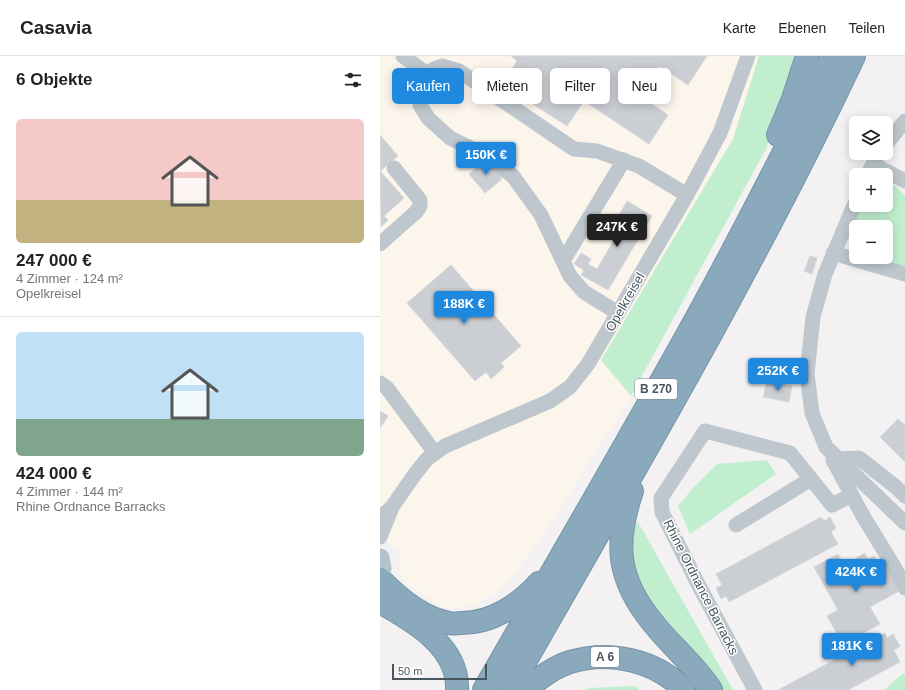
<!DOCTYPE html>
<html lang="de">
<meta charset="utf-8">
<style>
:root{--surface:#fff;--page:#f2f2f2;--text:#222;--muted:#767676;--line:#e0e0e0;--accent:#1f89df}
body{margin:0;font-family:Helvetica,sans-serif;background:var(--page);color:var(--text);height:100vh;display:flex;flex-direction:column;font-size:15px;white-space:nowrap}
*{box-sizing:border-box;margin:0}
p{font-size:13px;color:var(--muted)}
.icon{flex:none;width:22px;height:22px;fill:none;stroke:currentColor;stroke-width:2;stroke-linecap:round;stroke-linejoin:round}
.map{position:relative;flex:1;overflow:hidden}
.details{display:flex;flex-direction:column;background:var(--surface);width:380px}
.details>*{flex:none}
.guide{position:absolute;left:12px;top:12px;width:380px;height:36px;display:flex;gap:8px}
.fabs{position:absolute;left:469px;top:60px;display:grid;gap:8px}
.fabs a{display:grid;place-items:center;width:44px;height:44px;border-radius:6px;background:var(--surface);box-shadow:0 2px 10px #0003;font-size:20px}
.scale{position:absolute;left:12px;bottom:10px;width:95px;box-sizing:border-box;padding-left:4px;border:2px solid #49565e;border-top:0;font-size:11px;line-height:14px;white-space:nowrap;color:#49565e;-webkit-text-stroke:3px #fff;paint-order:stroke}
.price{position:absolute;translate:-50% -34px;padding:0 9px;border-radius:4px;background:var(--accent);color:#fff;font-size:13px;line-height:26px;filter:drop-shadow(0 1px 2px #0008)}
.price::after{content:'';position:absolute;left:50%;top:24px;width:12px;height:9px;margin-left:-6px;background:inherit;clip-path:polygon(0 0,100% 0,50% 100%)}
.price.active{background:#222;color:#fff}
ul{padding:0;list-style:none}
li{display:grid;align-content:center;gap:8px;height:212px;padding:0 16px}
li+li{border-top:1px solid var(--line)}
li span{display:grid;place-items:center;height:124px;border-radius:6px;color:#555}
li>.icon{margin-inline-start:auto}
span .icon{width:72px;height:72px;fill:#fffc;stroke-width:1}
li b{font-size:17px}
h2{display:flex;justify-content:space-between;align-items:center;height:48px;padding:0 16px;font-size:17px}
.pill{padding:0 14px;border-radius:6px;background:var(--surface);box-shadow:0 2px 10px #0003;font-size:14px;line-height:36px}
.pill.active{background:var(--accent);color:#fff}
header{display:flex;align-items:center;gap:24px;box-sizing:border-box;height:56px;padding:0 20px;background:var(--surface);border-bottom:1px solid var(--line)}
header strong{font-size:19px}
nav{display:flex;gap:22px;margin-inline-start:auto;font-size:14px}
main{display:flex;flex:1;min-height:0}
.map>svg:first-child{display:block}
.commercial{fill:#fcf5ec}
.green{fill:#c1eece}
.building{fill:#cbced3;stroke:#d5d8dc}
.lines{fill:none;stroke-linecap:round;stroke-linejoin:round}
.highway-casing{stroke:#7694a9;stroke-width:24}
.minor{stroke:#bdc7cd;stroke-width:15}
.major{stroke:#b2c3ce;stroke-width:19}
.highway{stroke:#8aa9bd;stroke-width:22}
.labels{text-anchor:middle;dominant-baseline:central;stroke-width:3;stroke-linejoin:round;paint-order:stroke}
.shield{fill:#fff;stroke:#80898e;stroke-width:1}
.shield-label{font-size:12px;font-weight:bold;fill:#49565e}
.street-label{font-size:13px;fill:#49565e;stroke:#fff}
</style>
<header>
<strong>Casavia</strong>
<nav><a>Karte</a><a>Ebenen</a><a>Teilen</a></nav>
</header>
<main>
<section class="details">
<h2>6 Objekte<svg class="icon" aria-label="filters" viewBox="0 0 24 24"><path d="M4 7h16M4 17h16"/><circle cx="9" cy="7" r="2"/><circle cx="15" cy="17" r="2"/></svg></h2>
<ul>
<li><span style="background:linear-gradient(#f6c9c9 65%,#c2b280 0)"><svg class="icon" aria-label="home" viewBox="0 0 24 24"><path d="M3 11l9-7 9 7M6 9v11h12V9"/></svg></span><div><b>247 000 €</b><p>4 Zimmer · 124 m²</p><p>Opelkreisel</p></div></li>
<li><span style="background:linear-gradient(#bfe0f5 70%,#7fa58c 0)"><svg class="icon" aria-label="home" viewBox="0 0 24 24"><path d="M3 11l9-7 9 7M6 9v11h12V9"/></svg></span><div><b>424 000 €</b><p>4 Zimmer · 144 m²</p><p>Rhine Ordnance Barracks</p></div></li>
</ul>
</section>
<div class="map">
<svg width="525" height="634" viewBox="0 0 525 634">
<rect width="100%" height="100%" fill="#f3f1f1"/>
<path class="commercial" d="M0 0H379L353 83 221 304 251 340 158 488 122 532 93 550 63 552 21 523 20 495 0 481Z"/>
<path class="green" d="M379 0H419L386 93 251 340 221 304 353 83Z
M506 124 521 135 525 140V212L492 201H506V171H476V195L472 192 467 180 479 149H506Z
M387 404 396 418 310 478 298 450 313 432 337 408Z
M258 466 353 634H339L316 606 258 530 248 476Z
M522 618H525V634H504Z
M254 630 260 634H204L210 632Z"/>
<path class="building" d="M131 0H327L308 29 280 10 260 40 288 59 269 88 204 45 187 70 122 28 137 5Z
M0 79 18 100 0 115 24 142 4 160 8 164 1 171Z
M106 104 122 123 105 137 89 118Z
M247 145 272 160 228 234 201 219 204 214 194 208 201 197 211 203 208 208 217 213 246 163 239 159Z
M430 200 437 202 432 218 424 215Z
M71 209 141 290 121 307 124 311 111 323 106 316 95 325 27 247Z
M387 325 412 330 409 346 383 341Z
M0 355 8 360 0 372Z
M518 363 525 369V406L500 381Z
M441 461 444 465 450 461 456 472 451 476 458 488 349 546 346 540 341 543 336 532 342 529 336 518Z
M485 497 488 503 494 500 500 512 507 508 521 534 490 551 500 568 463 588 447 560 458 554 434 511 458 498 471 521 478 517 471 505Z
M505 577 507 582 513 578 520 590 514 594 520 606 468 634H398Z"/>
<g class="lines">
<defs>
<path id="highway" d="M398 79 413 43 427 0
M252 435C234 488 237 523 273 567 291 590 315 609 331 634
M0 523C18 542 43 562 69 567 73 568 78 567 82 567 112 567 139 549 159 527
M0 546C33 565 79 590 77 634
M104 634C177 507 251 381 322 252 367 169 410 85 452 0
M129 634C248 425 371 218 474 0
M146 634C158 623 174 611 190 606 229 594 276 604 304 634"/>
</defs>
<use href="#highway" class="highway-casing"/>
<path class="minor" d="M23 0 47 18
M506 88 525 65
M493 108 525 125
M487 119 499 97
M476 145 445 218 433 261 427 318 432 357 446 391 525 467
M0 188 36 156 40 150V144L14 112
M453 197 525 218
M183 205 244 104
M238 257 204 236 190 220 161 159 133 120 99 96 70 82 48 62 40 49 41 27 47 18 54 13 62 10 79 15 194 93 217 95 259 110 307 139
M0 327 7 332 55 397
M459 403 479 402 516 431 525 440
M453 404 483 460 516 514 525 532
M0 462 12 451 35 418 47 403 65 390 170 345 190 331 208 308 307 139 340 77 368 0
M356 469 431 423
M0 481 11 454
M375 634 318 528 282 456 281 442 325 375 410 397 452 449 472 439"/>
<path class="major" d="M0 502 2 512 0 522"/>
<use href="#highway" class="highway"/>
</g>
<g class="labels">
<g class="shield">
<rect x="255" y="323" width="42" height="20" rx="3"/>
<rect x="211" y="591" width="28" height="20" rx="3"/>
</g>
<g class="shield-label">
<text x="276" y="333">B 270</text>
<text x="225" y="601">A 6</text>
</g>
<g class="street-label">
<text transform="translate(245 246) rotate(-60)">Opelkreisel</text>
<text transform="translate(321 531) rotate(63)">Rhine Ordnance Barracks</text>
</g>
</g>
</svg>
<div class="fabs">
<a><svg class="icon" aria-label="layers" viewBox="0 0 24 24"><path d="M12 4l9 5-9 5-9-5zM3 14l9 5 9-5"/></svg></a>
<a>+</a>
<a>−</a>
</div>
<div class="scale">50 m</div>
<b class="price" style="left:106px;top:120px">150K €</b>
<b class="price active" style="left:237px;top:192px">247K €</b>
<b class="price" style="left:84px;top:269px">188K €</b>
<b class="price" style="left:398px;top:336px">252K €</b>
<b class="price" style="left:476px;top:537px">424K €</b>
<b class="price" style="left:472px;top:611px">181K €</b>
<div class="guide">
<a class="pill active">Kaufen</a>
<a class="pill">Mieten</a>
<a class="pill">Filter</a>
<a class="pill">Neu</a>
</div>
</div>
</main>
